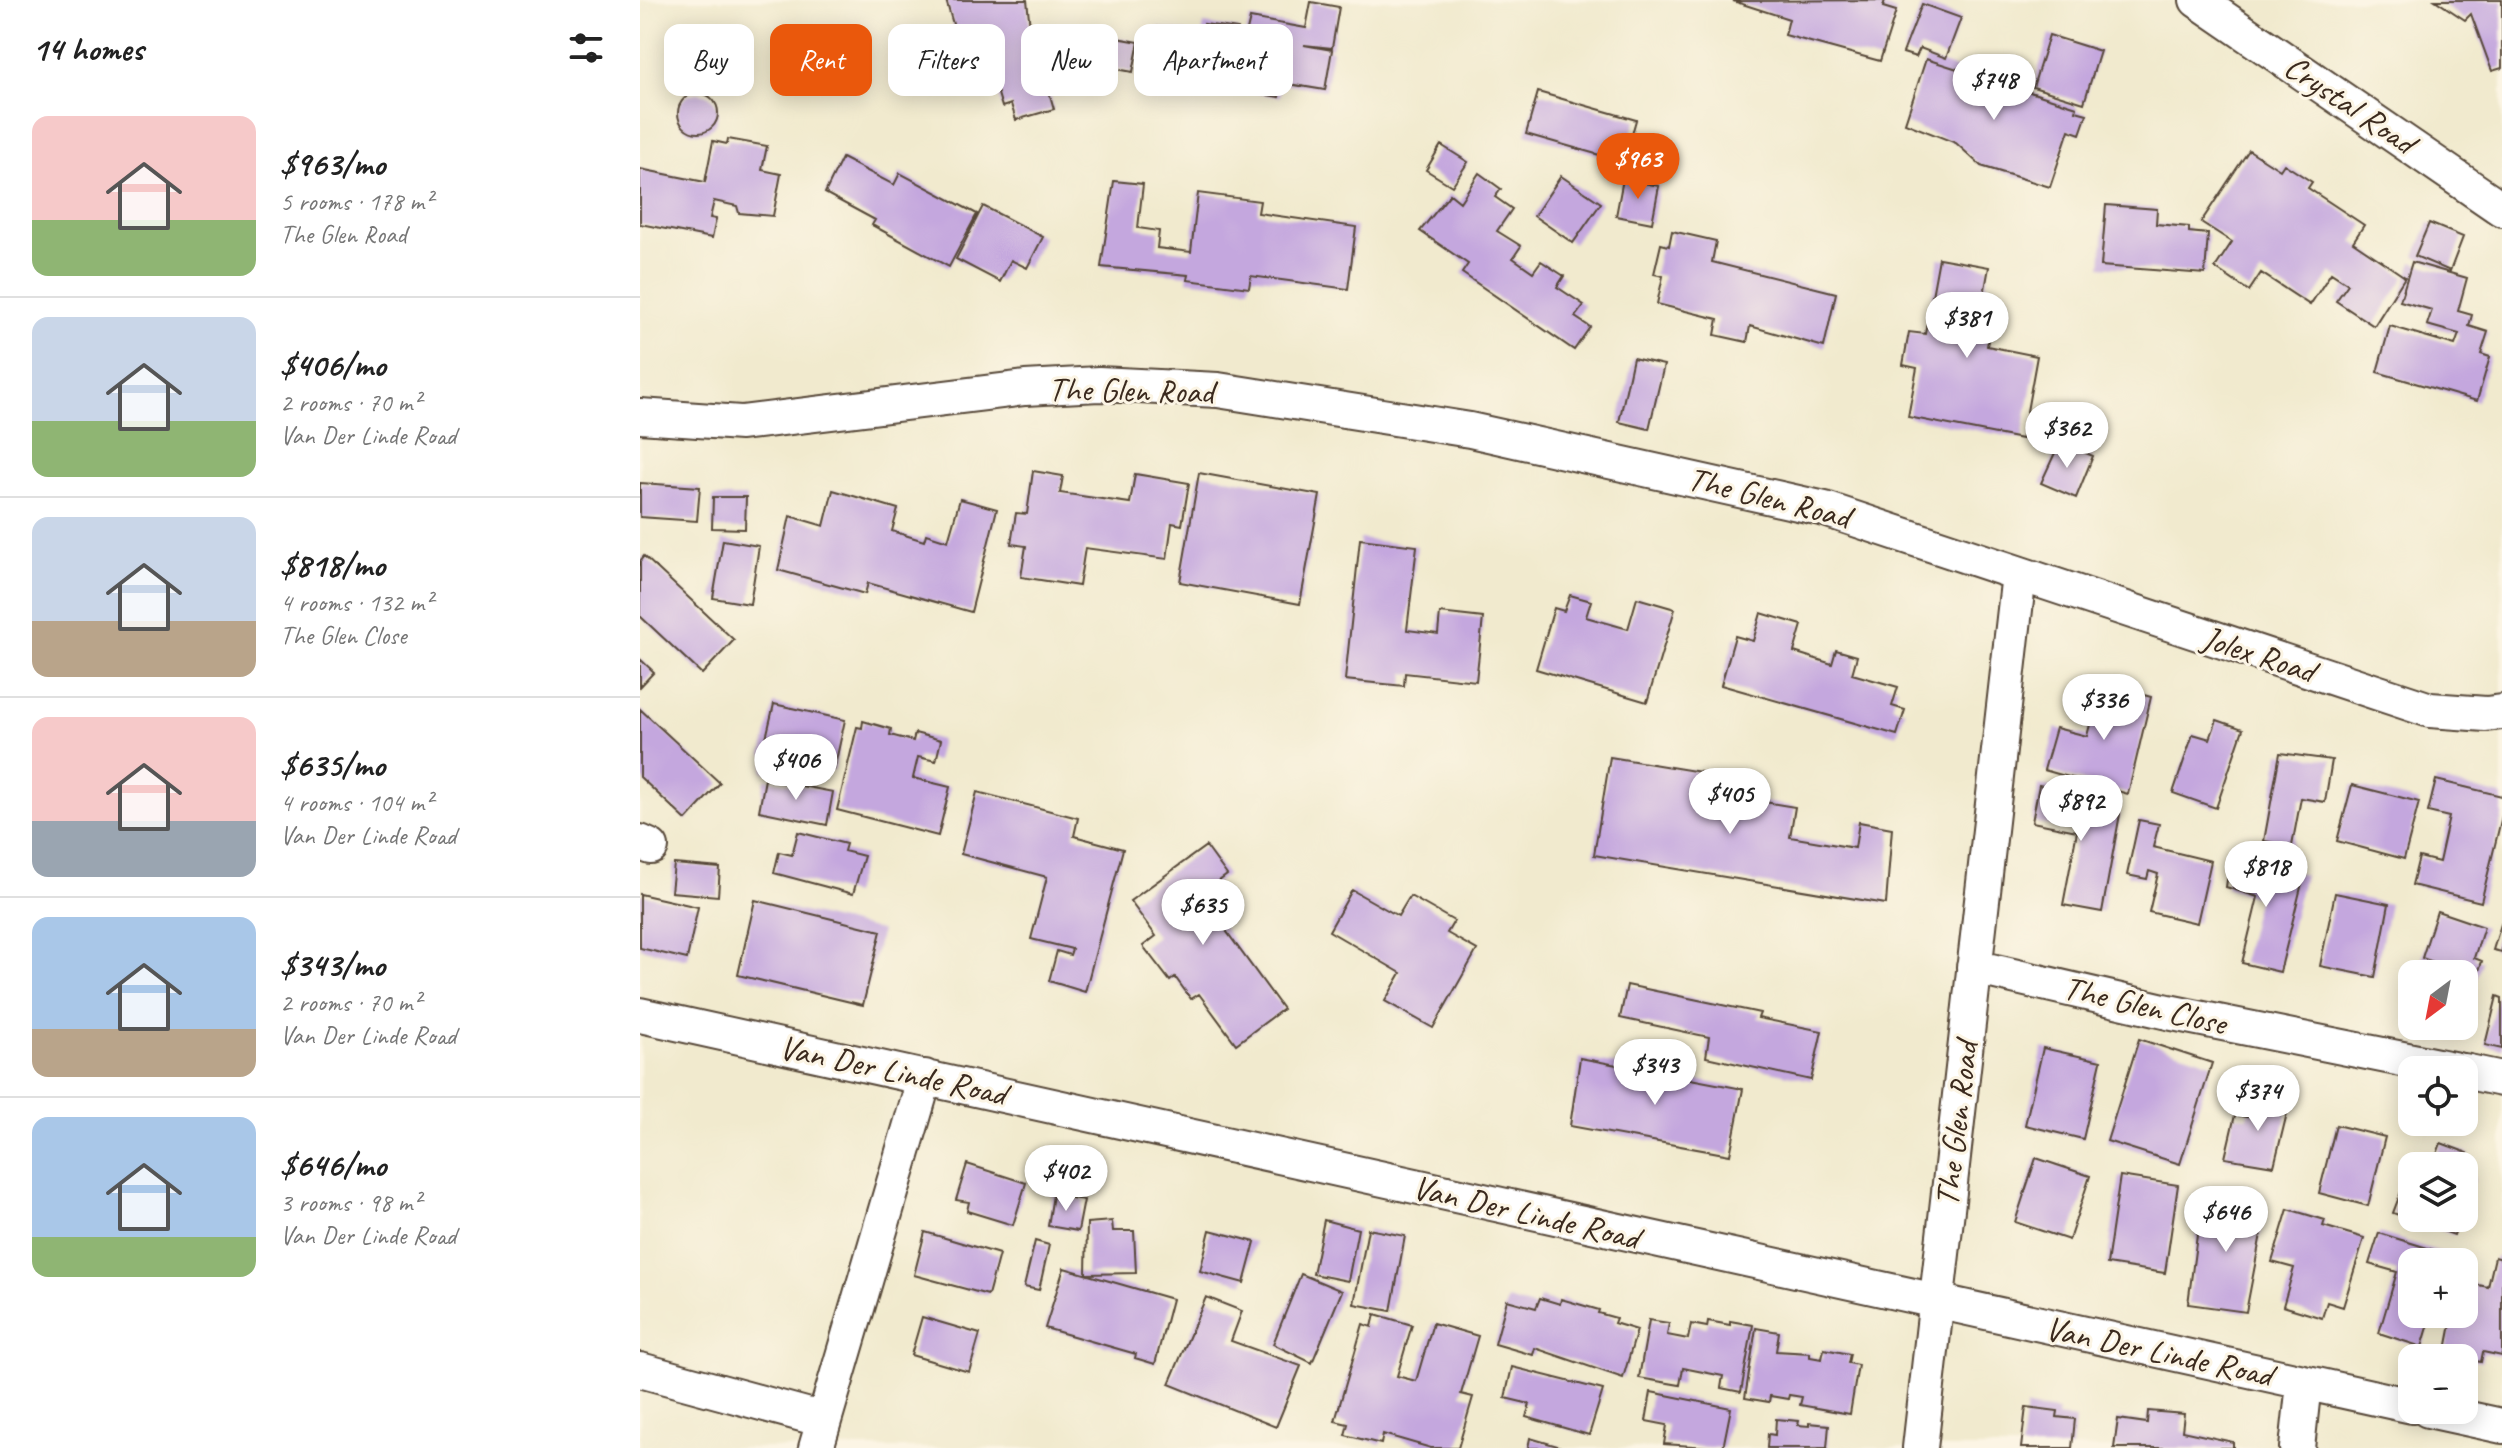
<!DOCTYPE html>
<meta charset="utf-8">
<style>
:root{--surface:#fff;--page:#f2f2f2;--text:#222;--muted:#767676;--line:#e0e0e0;--accent:#ea580c}
body{margin:0;font-family:Caveat,sans-serif;background:var(--page);color:var(--text);height:100vh;display:flex;flex-direction:column;font-size:30px;white-space:nowrap}
*{box-sizing:border-box;margin:0}
p{font-size:26px;color:var(--muted)}
.icon{flex:none;width:44px;height:44px;fill:none;stroke:currentColor;stroke-width:2;stroke-linecap:round;stroke-linejoin:round}
.map{position:relative;flex:1;overflow:hidden}
.drawer{display:flex;flex-direction:column;background:var(--surface);width:640px}
.drawer>*{flex:none}
.hud{position:absolute;left:24px;top:24px;width:760px;height:72px;display:flex;gap:16px}
.needle{width:52px;rotate:212deg}
.fabs{position:absolute;left:1758px;top:960px;display:grid;gap:16px}
.fabs a{display:grid;place-items:center;width:80px;height:80px;border-radius:16px;background:var(--surface);box-shadow:0 4px 20px #0003;font-size:40px}
.price{position:absolute;translate:-50% -68px;padding:0 18px;border-radius:28px;background:#fff;color:#222;font-size:26px;line-height:52px;filter:drop-shadow(0 2px 4px #0008)}
.price::after{content:'';position:absolute;left:50%;top:48px;width:24px;height:18px;margin-left:-12px;background:inherit;clip-path:polygon(0 0,100% 0,50% 100%)}
.price.current{background:var(--accent);color:#fff}
ul{padding:0;list-style:none}
li{display:flex;align-items:center;gap:24px;height:200px;padding:0 32px}
li+li{border-top:2px solid var(--line)}
li span{display:grid;place-items:center;flex:none;width:224px;height:160px;border-radius:16px;color:#555}
li>.icon{margin-inline-start:auto}
span .icon{width:96px;height:96px;fill:#fffc;stroke-width:1}
li b{font-size:34px}
h2{display:flex;justify-content:space-between;align-items:center;height:96px;padding:0 32px;font-size:34px}
.pill{padding:0 28px;border-radius:16px;background:var(--surface);box-shadow:0 4px 20px #0003;font-size:28px;line-height:72px}
.pill.current{background:var(--accent);color:#fff}
main{display:flex;flex:1;min-height:0}
.map>svg:first-child{display:block}
.building{fill:#c4a7de}
.lines{fill:none;stroke-linecap:round;stroke-linejoin:round}
.minor-casing{stroke:#564738;stroke-width:38}
.minor{stroke:#fff;stroke-width:34}
.labels{text-anchor:middle;dominant-baseline:central;stroke-width:6;stroke-linejoin:round;paint-order:stroke}
.street-label{font-size:34px;fill:#3b2a1e;stroke:#fcf5e5}
</style>
<main>
<section class="drawer">
<h2>14 homes<svg class="icon" aria-label="filters" viewBox="0 0 24 24"><path d="M4 7h16M4 17h16"/><circle cx="9" cy="7" r="2"/><circle cx="15" cy="17" r="2"/></svg></h2>
<ul>
<li><span style="background:linear-gradient(#f6c9c9 65%,#8fb573 0)"><svg class="icon" aria-label="home" viewBox="0 0 24 24"><path d="M3 11l9-7 9 7M6 9v11h12V9"/></svg></span><div><b>$963/mo</b><p>5 rooms · 178 m²</p><p>The Glen Road</p></div></li>
<li><span style="background:linear-gradient(#c9d6e8 65%,#8fb573 0)"><svg class="icon" aria-label="home" viewBox="0 0 24 24"><path d="M3 11l9-7 9 7M6 9v11h12V9"/></svg></span><div><b>$406/mo</b><p>2 rooms · 70 m²</p><p>Van Der Linde Road</p></div></li>
<li><span style="background:linear-gradient(#c9d6e8 65%,#b9a48a 0)"><svg class="icon" aria-label="home" viewBox="0 0 24 24"><path d="M3 11l9-7 9 7M6 9v11h12V9"/></svg></span><div><b>$818/mo</b><p>4 rooms · 132 m²</p><p>The Glen Close</p></div></li>
<li><span style="background:linear-gradient(#f6c9c9 65%,#9aa5b1 0)"><svg class="icon" aria-label="home" viewBox="0 0 24 24"><path d="M3 11l9-7 9 7M6 9v11h12V9"/></svg></span><div><b>$635/mo</b><p>4 rooms · 104 m²</p><p>Van Der Linde Road</p></div></li>
<li><span style="background:linear-gradient(#a9c7e8 70%,#b9a48a 0)"><svg class="icon" aria-label="home" viewBox="0 0 24 24"><path d="M3 11l9-7 9 7M6 9v11h12V9"/></svg></span><div><b>$343/mo</b><p>2 rooms · 70 m²</p><p>Van Der Linde Road</p></div></li>
<li><span style="background:linear-gradient(#a9c7e8 75%,#8fb573 0)"><svg class="icon" aria-label="home" viewBox="0 0 24 24"><path d="M3 11l9-7 9 7M6 9v11h12V9"/></svg></span><div><b>$646/mo</b><p>3 rooms · 98 m²</p><p>Van Der Linde Road</p></div></li>
</ul>
</section>
<div class="map">
<svg width="1862" height="1448" viewBox="0 0 1862 1448">
<rect width="100%" height="100%" fill="#fcf5e5"/>
<filter id="ink" filterUnits="userSpaceOnUse"><feTurbulence type="fractalNoise" baseFrequency=".0125" numOctaves="2"/><feDisplacementMap in="SourceGraphic" scale="16" xChannelSelector="R" yChannelSelector="G"/><feConvolveMatrix kernelMatrix="1 2 1 2 8 2 1 2 1" color-interpolation-filters="sRGB"/></filter>
<filter id="wash" filterUnits="userSpaceOnUse"><feTurbulence type="fractalNoise" baseFrequency=".006" numOctaves="4" result="noise"/><feDisplacementMap in="SourceGraphic" scale="32" xChannelSelector="R" yChannelSelector="G"/><feGaussianBlur stdDeviation="1.8" result="paint"/><feColorMatrix in="noise" values="0 0 0 0 0 0 0 0 0 0 0 0 0 0 0 0 0 1.4 0 .05"/><feComposite in="paint" operator="in"/></filter>
<g filter="url(#wash)">
<rect width="100%" height="100%" fill="#f1eace"/>
<g id="blocks">
<path class="building" d="M306 0H387L390 27 404 23 416 67 410 68 414 83 407 85 414 109 376 120 371 104 362 107 339 31 317 38Z
M1245 0 1243 7 1256 11 1240 61 1145 35 1149 19 1093 1Z
M1795 0H1862V68L1852 71 1831 14 1825 20Z
M671 2 699 7 692 48 664 45 692 50 685 90 642 83 639 97 510 74 518 27 562 35 564 24 598 29 596 41 604 43 610 18 666 28Z
M1282 4 1321 18 1306 58 1280 48 1276 57 1263 53Z
M1409 35 1460 51 1444 103 1393 87Z
M477 38 499 42 493 72 471 68Z
M1286 59 1437 107 1436 111 1447 114 1440 134 1429 130 1410 187 1341 166 1316 143 1265 123Z
M898 92 996 120 984 162 886 134Z
M38 113a20 20 0 1 1 40 0a20 20 0 1 1-40 0Z
M88 139 127 146 122 170 141 174 133 216 99 213 97 206 74 201 70 218 76 219 72 238 0 224V169L65 182 73 141 87 144Z
M801 145 828 162 812 186 786 170Z
M1609 150 1640 170 1644 164 1672 182 1668 188 1724 225 1713 242 1765 277 1734 326 1696 301 1708 284 1691 273 1670 305 1621 273 1609 291 1575 268 1592 242 1561 222Z
M202 158 254 185 260 173 337 214 309 267 232 225 235 220 185 193Z
M839 173 861 189 855 197 872 209 857 231 881 246 873 258 893 272 901 261 924 276 917 287 944 305 935 317 950 327 934 350 822 273 828 264 780 231 810 194 820 202Z
M921 176 961 203 933 243 894 216Z
M983 179 1019 186 1012 223 976 216Z
M474 181 503 184 498 228 519 231 517 248 551 252 558 193 620 201 618 213 716 227 708 289 611 276 609 288 547 280 548 275 461 267Z
M1466 205 1517 209 1516 224 1549 227V232L1568 234 1565 274 1461 266Z
M343 206 403 237 387 268 371 260 360 282 316 259Z
M1789 223 1823 237 1810 271 1775 256Z
M1032 231 1076 241 1072 262 1196 293 1184 347 1110 326 1107 342 1075 335 1078 319 1017 304 1023 276 1014 274 1021 244 1029 246Z
M1299 258 1349 267 1343 300 1355 303 1347 346 1397 356 1382 439 1268 417 1277 368 1263 365 1269 332 1285 334Z
M1772 262 1827 278 1818 311 1832 315 1829 326 1848 332 1841 354 1850 357 1837 401 1737 372 1750 326 1815 345 1819 334 1787 325 1792 310 1760 301Z
M993 358 1024 365 1009 429 979 422Z
M1420 442 1453 456 1436 498 1401 483Z
M393 471 423 476 420 493 490 503 495 474 549 483 542 525 532 523 527 559 445 548 439 586 381 577 386 546 371 544 376 513 387 514Z
M559 473 680 495 660 604 540 582Z
M0 483 60 487 57 521 0 517Z
M193 490 258 509 252 531 284 541 286 534 308 541 320 499 357 509 331 612 228 583 225 594 138 570 150 516 184 526Z
M73 497H106L105 529 72 528Z
M720 539 777 546 767 630 798 634 800 613 843 618 836 681 765 673 764 686 705 680Z
M83 540 119 546 110 604 73 598Z
M4 556 94 640 62 674 0 616V561Z
M930 595 951 601 946 617 988 629 997 598 1035 609 1007 702 896 669 914 608 924 611Z
M1121 613 1162 625 1154 652 1192 664 1196 650 1217 656 1212 674 1258 687 1252 706 1265 710 1257 735 1081 685 1095 636 1113 641Z
M0 659 14 672 0 687Z
M1461 683 1511 697 1488 794 1404 770 1416 728 1447 736Z
M134 704 205 720 194 770 175 765 171 782 123 771 126 756 122 755Z
M0 709 80 783 46 820 0 777Z
M1577 720 1603 729 1576 808 1533 793 1553 734 1570 739Z
M223 721 251 729 250 735 273 741 275 733 301 740 296 761 278 757 273 778 310 787 298 836 197 810 217 727 222 728Z
M1640 753 1692 760 1685 802 1661 798 1652 846 1624 841Z
M970 757 1061 772 1057 791 1155 807 1150 837 1215 848 1219 822 1252 828 1246 904 954 855Z
M125 779 193 792 187 825 119 811Z
M1796 780 1862 796V816L1841 902 1772 885 1779 857 1799 862 1809 817 1788 812Z
M1399 785 1452 795 1450 808 1480 814 1462 912 1423 905 1437 831 1392 822Z
M1712 785 1779 802 1764 859 1697 841Z
M337 792 438 818 434 836 483 849 445 992 409 981 417 951 430 955 432 949 391 939 407 877 321 854Z
M1499 820 1519 824 1513 847 1571 861 1557 923 1509 912 1518 874 1509 871 1507 879 1487 875Z
M158 832 206 844 204 851 224 856 213 894 134 873 139 852 152 855Z
M566 846 587 875 560 895 643 1009 596 1044 559 994 551 999 535 977 530 981 503 946 516 936 490 901Z
M1591 852 1617 856 1612 884 1621 885 1626 866 1664 875 1640 972 1602 963 1618 897 1586 887Z
M34 864 80 868 78 896 31 892Z
M712 890 758 916 770 896 814 921 807 933 837 950 793 1028 745 1001 761 973 689 931Z
M1695 893 1749 904 1735 977 1680 966Z
M0 894 58 907 47 959 0 948Z
M115 900 241 931 223 1005 98 975Z
M1797 911 1844 927 1834 958 1842 961 1829 1004 1824 1002V974H1799L1802 965 1782 958Z
M1862 921V952L1853 950Z
M987 985 1120 1013 1118 1018 1182 1031 1171 1080 1066 1057 1069 1037 980 1018Z
M1857 996 1862 998V1049L1845 1045Z
M1499 1039 1572 1063 1540 1164 1467 1141Z
M1403 1048 1461 1061 1443 1139 1385 1125Z
M940 1058 1103 1089 1090 1155 930 1126Z
M1612 1096 1649 1105 1634 1166 1585 1158 1595 1115 1607 1117Z
M1696 1125 1745 1137 1728 1206 1679 1193Z
M1801 1143 1828 1153 1823 1166H1772V1218H1820L1814 1235 1753 1213 1775 1155 1794 1162Z
M1396 1158 1450 1176 1429 1240 1375 1222Z
M327 1164 386 1183 373 1225 327 1211 329 1202 316 1200Z
M1824 1174 1835 1178 1824 1206Z
M1480 1176 1538 1185 1525 1273 1467 1264Z
M413 1195 444 1200 438 1231 408 1226Z
M1562 1197 1626 1208 1606 1312 1548 1304Z
M1648 1209 1685 1220 1683 1226 1724 1238 1703 1307 1687 1302 1682 1318 1643 1306 1654 1268 1632 1262Z
M684 1220 718 1229 708 1281 673 1274Z
M472 1221 473 1231H494L496 1273 446 1274 447 1223Z
M728 1229 765 1236 751 1311 714 1304Z
M570 1230 615 1242 604 1283 560 1271Z
M285 1232 359 1254 348 1295 274 1275Z
M1739 1233 1810 1255 1808 1262H1772V1314H1792L1782 1347 1739 1333 1757 1272 1729 1264Z
M395 1241 409 1245 399 1290 384 1287Z
M1855 1257 1862 1259V1356L1843 1352 1841 1362 1805 1355 1813 1314H1824V1282L1848 1287Z
M424 1268 532 1299 515 1364 495 1358 496 1354 405 1328Z
M661 1274 702 1291 672 1363 633 1344Z
M566 1297 602 1311 591 1341 661 1366 636 1427 529 1384Z
M900 1298 920 1304 921 1299 959 1310 958 1313 976 1318 974 1323 997 1330 983 1378 895 1348 893 1355 855 1344 867 1300 896 1308Z
M735 1314 772 1325 757 1376 776 1381 793 1323 838 1336 821 1394 833 1397 818 1448H791L743 1434 741 1444 705 1435 708 1424 695 1421 723 1324 732 1327Z
M282 1317 340 1334 329 1372 271 1355Z
M1009 1320 1029 1323 1027 1335 1048 1339 1051 1324 1067 1327 1068 1321 1090 1325V1321L1113 1325 1101 1392 1081 1388 1083 1376 1043 1368 1040 1385 999 1378Z
M1116 1328 1139 1332 1136 1351 1170 1353V1357L1182 1359 1184 1349 1210 1354 1208 1363 1218 1365 1210 1414 1160 1405 1162 1397 1149 1395 1148 1399 1130 1396 1129 1402 1105 1398Z
M872 1367 963 1390 949 1435 886 1417 890 1404 865 1398Z
M1011 1392 1091 1408 1083 1448 1024 1444 1027 1425 1006 1421Z
M1386 1407 1418 1411 1417 1417 1435 1419 1432 1448H1381Z
M1508 1411 1544 1414 1542 1431 1593 1442V1448H1474L1478 1419 1507 1423Z
M1136 1419 1159 1421 1158 1425 1169 1426V1423L1189 1425 1187 1448H1127L1128 1434 1135 1435Z
M890 1438 921 1447V1448H888Z"/>
</g>
</g>
<g filter="url(#ink)">
<use href="#blocks" fill-opacity="0" stroke="#564738" stroke-width="2"/>
<g class="lines">
<defs>
<path id="minor" d="M1557 0 1862 209
M0 416 101 423 385 388 459 384 578 390 830 430 1185 509 1790 710 1846 714 1862 712
M0 842 11 847
M1334 967 1528 1012 1817 1070
M0 1015 1772 1406
M1824 1071 1862 1079
M0 1370 184 1420
M1788 1410 1862 1426
M176 1448 285 1077
M1280 1448 1379 574
M1657 1448 1664 1383"/>
</defs>
<use href="#minor" class="minor-casing"/>
<use href="#minor" class="minor"/>
</g>
</g>
<g class="labels">
<g class="street-label">
<text transform="translate(1710 104) rotate(34)">Crystal Road</text>
<text transform="translate(491 390) rotate(1)">The Glen Road</text>
<text transform="translate(1129 497) rotate(14)">The Glen Road</text>
<text transform="translate(1619 654) rotate(18)">Jolex Road</text>
<text transform="translate(1505 1005) rotate(13)">The Glen Close</text>
<text transform="translate(253 1070) rotate(12)">Van Der Linde Road</text>
<text transform="translate(1316 1124) rotate(-83)">The Glen Road</text>
<text transform="translate(886 1212) rotate(13)">Van Der Linde Road</text>
<text transform="translate(1519 1351) rotate(12)">Van Der Linde Road</text>
</g>
</g>
</svg>
<div class="fabs">
<a><svg class="needle" viewBox="-14 -14 28 28"><path d="M0-13l5 13h-10z" fill="#e53935"/><path d="M0 13l5-13h-10z" fill="#767676"/></svg></a>
<a><svg class="icon" aria-label="locate" viewBox="0 0 24 24"><circle cx="12" cy="12" r="6"/><path d="M12 2v4M12 18v4M2 12h4M18 12h4"/></svg></a>
<a><svg class="icon" aria-label="layers" viewBox="0 0 24 24"><path d="M12 4l9 5-9 5-9-5zM3 14l9 5 9-5"/></svg></a>
<a>+</a>
<a>−</a>
</div>
<b class="price" style="left:1354px;top:122px">$748</b>
<b class="price current" style="left:998px;top:201px">$963</b>
<b class="price" style="left:1327px;top:360px">$381</b>
<b class="price" style="left:1427px;top:470px">$362</b>
<b class="price" style="left:1464px;top:742px">$336</b>
<b class="price" style="left:156px;top:802px">$406</b>
<b class="price" style="left:1090px;top:836px">$405</b>
<b class="price" style="left:1441px;top:843px">$892</b>
<b class="price" style="left:1626px;top:909px">$818</b>
<b class="price" style="left:563px;top:947px">$635</b>
<b class="price" style="left:1015px;top:1107px">$343</b>
<b class="price" style="left:1618px;top:1133px">$374</b>
<b class="price" style="left:426px;top:1213px">$402</b>
<b class="price" style="left:1586px;top:1254px">$646</b>
<div class="hud">
<a class="pill">Buy</a>
<a class="pill current">Rent</a>
<a class="pill">Filters</a>
<a class="pill">New</a>
<a class="pill">Apartment</a>
</div>
</div>
</main>
